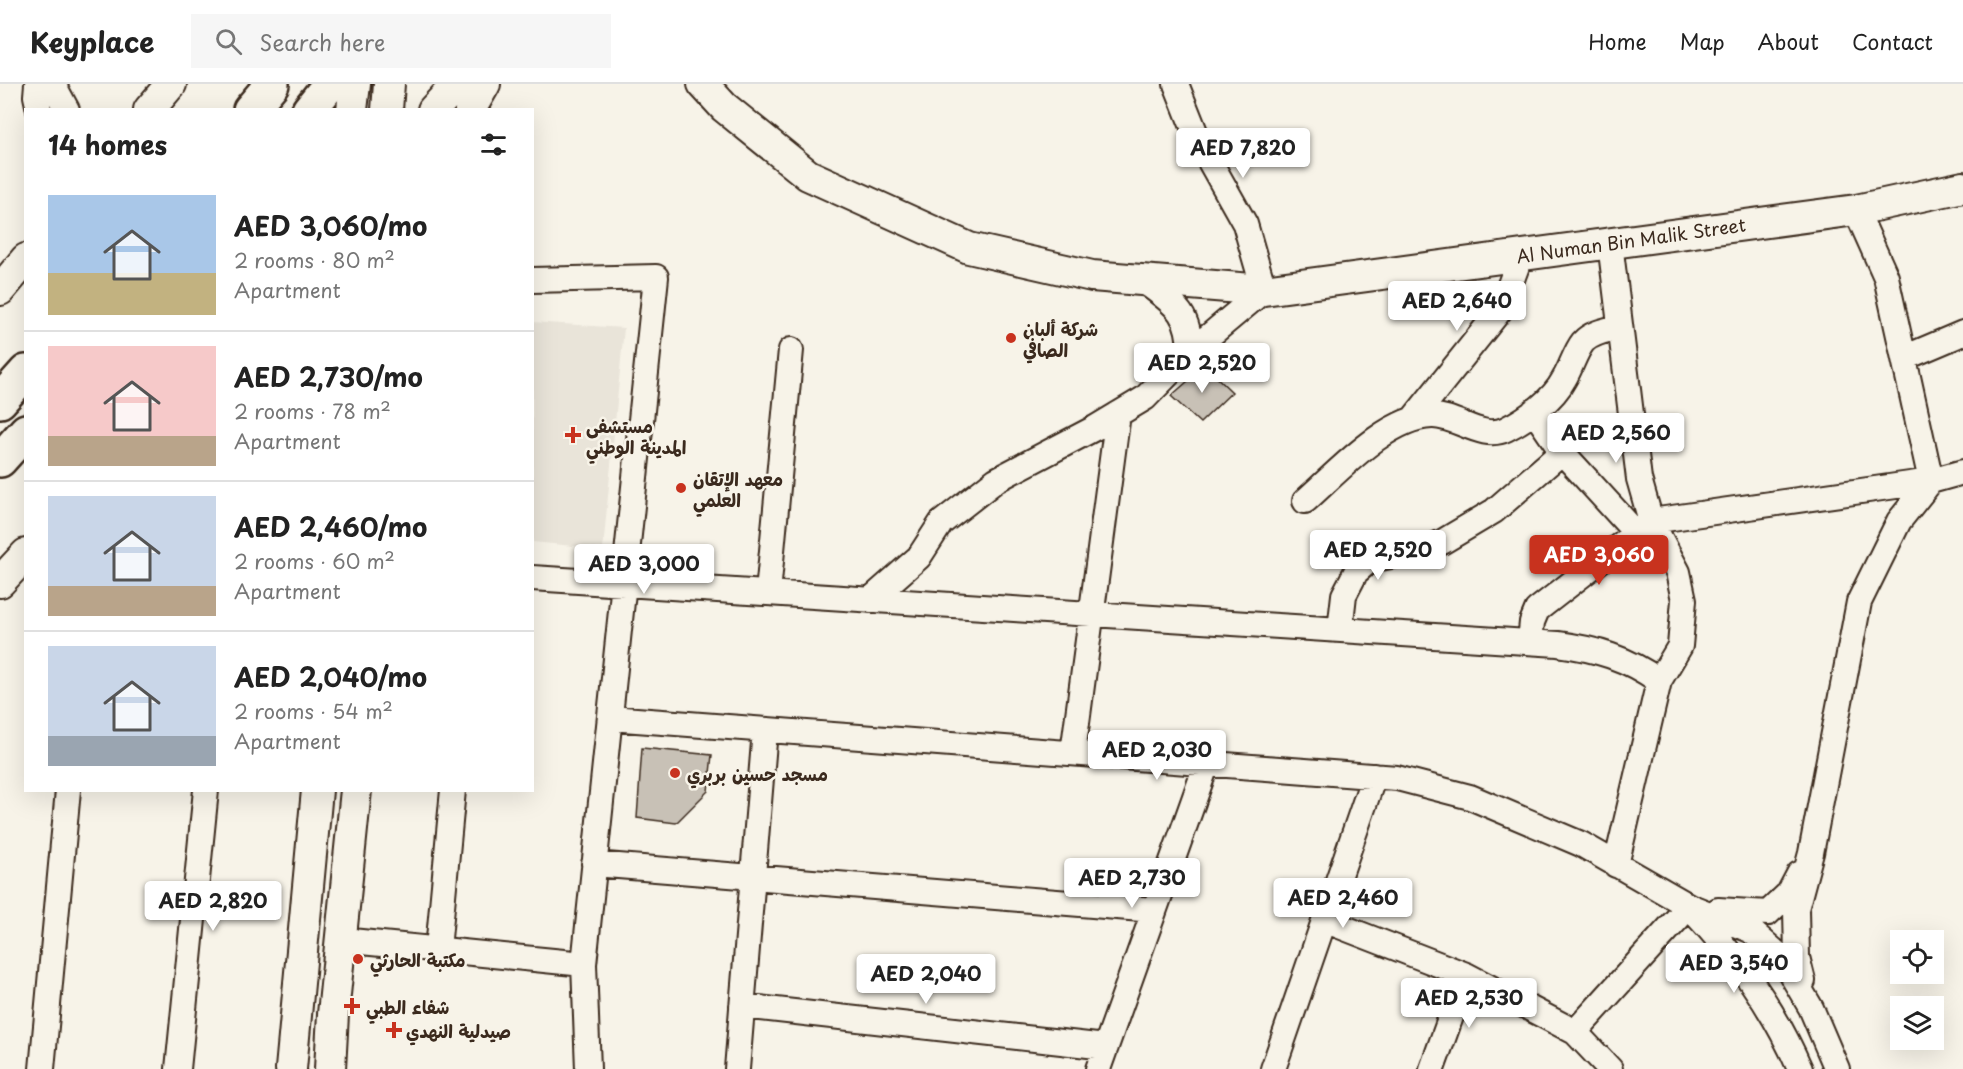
<!DOCTYPE html>
<meta charset="utf-8">
<style>
:root{--surface:#fff;--page:#f6f6f6;--text:#222;--muted:#767676;--line:#e0e0e0;--accent:#c8321e}
body{margin:0;font-family:"Playpen Sans","Playpen Sans Arabic",sans-serif;background:var(--page);color:var(--text);height:100vh;display:flex;flex-direction:column;font-size:22px;white-space:nowrap}
*{box-sizing:border-box;margin:0}
p{font-size:20px;color:var(--muted)}
.icon{flex:none;width:33px;height:33px;fill:none;stroke:currentColor;stroke-width:2;stroke-linecap:round;stroke-linejoin:round}
.map{position:relative;flex:1;overflow:hidden}
.details{position:absolute;left:24px;top:24px;width:510px;height:684px;display:flex;flex-direction:column;background:var(--surface);border-radius:0px;box-shadow:0 6px 24px #0002}
.details>*{flex:none}
.controls{position:absolute;left:1890px;top:846px;display:grid;gap:12px}
.controls a{display:grid;place-items:center;width:54px;height:54px;border-radius:0px;background:var(--surface);box-shadow:0 6px 24px #0002;font-size:30px}
.price{position:absolute;translate:-50% -51px;padding:0 14px;border-radius:6px;background:#fff;color:#222;font-size:20px;line-height:39px;filter:drop-shadow(0 2px 3px #0008)}
.price::after{content:'';position:absolute;left:50%;top:36px;width:18px;height:14px;margin-left:-9px;background:inherit;clip-path:polygon(0 0,100% 0,50% 100%)}
.price.selected{background:var(--accent);color:#fff}
ul{padding:0;list-style:none}
li{display:flex;align-items:center;gap:18px;height:150px;padding:0 24px}
li+li{border-top:2px solid var(--line)}
li span{display:grid;place-items:center;flex:none;width:168px;height:120px;border-radius:0px;color:#555}
li>.icon{margin-inline-start:auto}
span .icon{width:72px;height:72px;fill:#fffc;stroke-width:1}
li b{font-size:26px}
h2{display:flex;justify-content:space-between;align-items:center;height:72px;padding:0 24px;font-size:26px}
header{display:flex;align-items:center;gap:36px;box-sizing:border-box;height:84px;padding:0 30px;background:var(--surface);border-bottom:2px solid var(--line)}
header strong{font-size:28px}
nav{display:flex;gap:33px;margin-inline-start:auto;font-size:21px}
.search{width:420px;height:54px;background:var(--page);display:flex;align-items:center;gap:15px;box-sizing:border-box;padding:0 21px;border-radius:0px;color:var(--muted);font-size:22px}
.map>svg:first-child{display:block}
.built{fill:#e9e4d9}
.building{fill:#c8c1b6;stroke:#3b2a1e;stroke-width:1.5}
.lines{fill:none;stroke-linecap:round;stroke-linejoin:round}
.minor-casing{stroke:#3b2a1e;stroke-width:28}
.major-casing{stroke:#3b2a1e;stroke-width:34}
.highway-casing{stroke:#3b2a1e;stroke-width:38}
.minor{stroke:#f7f3e8;stroke-width:24}
.major{stroke:#f7f3e8;stroke-width:30}
.highway{stroke:#f7f3e8;stroke-width:33}
.poi-dot{fill:#c8321e;stroke:#f7f3e8;stroke-width:2}
.labels{text-anchor:middle;dominant-baseline:central;stroke-width:5;stroke-linejoin:round;paint-order:stroke}
.street-label{font-size:18px;fill:#3b2a1e;stroke:#f7f3e8}
.poi-label{font-size:18px;font-weight:bold;fill:#3b2a1e;stroke:#f7f3e8;text-anchor:start}
</style>
<header>
<strong>Keyplace</strong>
<div class="search"><svg class="icon" aria-label="search" viewBox="0 0 24 24"><circle cx="10" cy="10" r="6"/><path d="M15 15l6 6"/></svg>Search here</div>
<nav><a>Home</a><a>Map</a><a>About</a><a>Contact</a></nav>
</header>
<div class="map">
<svg width="1963" height="985" viewBox="0 0 1963 985">
<rect width="100%" height="100%" fill="#f7f3e8"/>
<filter id="ink" filterUnits="userSpaceOnUse"><feTurbulence type="fractalNoise" baseFrequency=".0167" numOctaves="2"/><feDisplacementMap in="SourceGraphic" scale="12" xChannelSelector="R" yChannelSelector="G"/><feConvolveMatrix kernelMatrix="1 2 1 2 8 2 1 2 1" color-interpolation-filters="sRGB"/></filter>
<g filter="url(#ink)">
<path class="built" d="M532 238 624 244 603 465 533 458Z"/>
<path class="building" d="M1205 282 1232 308 1200 339 1171 312Z
M642 664 712 671 708 707 676 739 637 734Z"/>
<g class="lines">
<defs>
<path id="minor" d="M37 0 36 12 39 26
M53 0 67 26
M1610 159 1639 395 1651 437 1678 488 1684 516 1680 562 1659 597
M1141 195C1172 219 1190 226 1190 268
M532 196 656 193 584 880 588 985
M1904 274 1963 249
M1534 327 1562 368 1635 448
M1413 335 1501 225 1521 171
M1305 417C1337 389 1387 333 1432 332 1456 331 1482 357 1506 345 1528 334 1553 316 1564 295 1571 284 1575 268 1583 258 1592 248 1608 246 1620 243
M532 494 1558 560C1596 565 1627 574 1659 597L1616 781
M768 509 791 266
M870 516 919 473 941 439 996 396 1095 344 1145 314 1190 268 1264 206 1245 140 1199 58 1176 0
M1340 546 1344 511 1356 488 1370 476 1427 465 1442 458 1494 427 1562 368
M1530 558 1532 538 1537 526 1651 437 1931 397 1963 388
M610 634 1397 694 1470 713 1581 760 1689 822 1750 846 1781 873 1811 924 1837 985
M1073 669 1118 330
M594 780 1154 826
M1692 826C1738 875 1773 923 1800 985
M1718 826 1768 829 1789 809 1799 790
M1324 836 1466 891 1575 948 1610 985
M341 856 584 880
M438 865 453 706
M1803 897 1797 873 1796 825 1811 769 1859 518 1899 437 1931 397 1886 193 1856 126
M742 922 1106 963
M1575 948 1689 822
M42 985 68 706
M178 985 206 706
M737 985 765 646
M1098 985 1207 679
M1273 985 1374 692
M1432 985 1466 891"/>
<path id="major" d="M703 0 724 23 808 91 969 164 1092 192 1264 206 1856 126 1963 103
M149 26 171 0
M352 26 355 0
M387 26 389 0
M433 26 457 0
M470 26 485 0
M0 206 26 175
M0 498 26 470
M291 985 317 706
M330 985 333 930 356 706"/>
<path id="highway" d="M250 26 272 0
M309 26 330 0
M0 317 26 288
M0 376 26 347"/>
</defs>
<use href="#minor" class="minor-casing"/>
<use href="#major" class="major-casing"/>
<use href="#highway" class="highway-casing"/>
<use href="#minor" class="minor"/>
<use href="#major" class="major"/>
<use href="#highway" class="highway"/>
</g>
</g>
<g class="poi-dot">
<circle cx="1011" cy="254" r="6"/>
<path d="M570 342h6v6h6v6h-6v6h-6v-6h-6v-6h6z"/>
<circle cx="681" cy="404" r="6"/>
<circle cx="675" cy="689" r="6"/>
<circle cx="358" cy="875" r="6"/>
<path d="M349 913h6v6h6v6h-6v6h-6v-6h-6v-6h6z"/>
<path d="M391 937h6v6h6v6h-6v6h-6v-6h-6v-6h6z"/>
</g>
<g class="labels">
<g class="street-label">
<text transform="translate(1631 156) rotate(-8)">Al Numan Bin Malik Street</text>
</g>
<g class="poi-label">
<text x="1023" y="244">شركة ألبان<tspan x="1023" dy="21">الصافي</tspan></text>
<text x="586" y="341">مستشفى<tspan x="586" dy="21">المدينة الوطني</tspan></text>
<text x="693" y="394">معهد الإتقان<tspan x="693" dy="21">العلمي</tspan></text>
<text x="687" y="689">مسجد حسين بربري</text>
<text x="370" y="875">مكتبة الحارثي</text>
<text x="366" y="922">شفاء الطبي</text>
<text x="406" y="946">صيدلية النهدي</text>
</g>
</g>
</svg>
<div class="controls">
<a><svg class="icon" aria-label="locate" viewBox="0 0 24 24"><circle cx="12" cy="12" r="6"/><path d="M12 2v4M12 18v4M2 12h4M18 12h4"/></svg></a>
<a><svg class="icon" aria-label="layers" viewBox="0 0 24 24"><path d="M12 4l9 5-9 5-9-5zM3 14l9 5 9-5"/></svg></a>
</div>
<b class="price" style="left:1243px;top:95px">AED 7,820</b>
<b class="price" style="left:1457px;top:248px">AED 2,640</b>
<b class="price" style="left:1202px;top:310px">AED 2,520</b>
<b class="price" style="left:1616px;top:380px">AED 2,560</b>
<b class="price" style="left:1378px;top:497px">AED 2,520</b>
<b class="price selected" style="left:1599px;top:502px">AED 3,060</b>
<b class="price" style="left:644px;top:511px">AED 3,000</b>
<b class="price" style="left:1157px;top:697px">AED 2,030</b>
<b class="price" style="left:1132px;top:825px">AED 2,730</b>
<b class="price" style="left:1343px;top:845px">AED 2,460</b>
<b class="price" style="left:213px;top:848px">AED 2,820</b>
<b class="price" style="left:1734px;top:910px">AED 3,540</b>
<b class="price" style="left:926px;top:921px">AED 2,040</b>
<b class="price" style="left:1469px;top:945px">AED 2,530</b>
<section class="details">
<h2>14 homes<svg class="icon" aria-label="filters" viewBox="0 0 24 24"><path d="M4 7h16M4 17h16"/><circle cx="9" cy="7" r="2"/><circle cx="15" cy="17" r="2"/></svg></h2>
<ul>
<li><span style="background:linear-gradient(#a9c7e8 65%,#c2b280 0)"><svg class="icon" aria-label="home" viewBox="0 0 24 24"><path d="M3 11l9-7 9 7M6 9v11h12V9"/></svg></span><div><b>AED 3,060/mo</b><p>2 rooms · 80 m²</p><p>Apartment</p></div></li>
<li><span style="background:linear-gradient(#f6c9c9 75%,#b9a48a 0)"><svg class="icon" aria-label="home" viewBox="0 0 24 24"><path d="M3 11l9-7 9 7M6 9v11h12V9"/></svg></span><div><b>AED 2,730/mo</b><p>2 rooms · 78 m²</p><p>Apartment</p></div></li>
<li><span style="background:linear-gradient(#c9d6e8 75%,#b9a48a 0)"><svg class="icon" aria-label="home" viewBox="0 0 24 24"><path d="M3 11l9-7 9 7M6 9v11h12V9"/></svg></span><div><b>AED 2,460/mo</b><p>2 rooms · 60 m²</p><p>Apartment</p></div></li>
<li><span style="background:linear-gradient(#c9d6e8 75%,#9aa5b1 0)"><svg class="icon" aria-label="home" viewBox="0 0 24 24"><path d="M3 11l9-7 9 7M6 9v11h12V9"/></svg></span><div><b>AED 2,040/mo</b><p>2 rooms · 54 m²</p><p>Apartment</p></div></li>
</ul>
</section>
</div>
